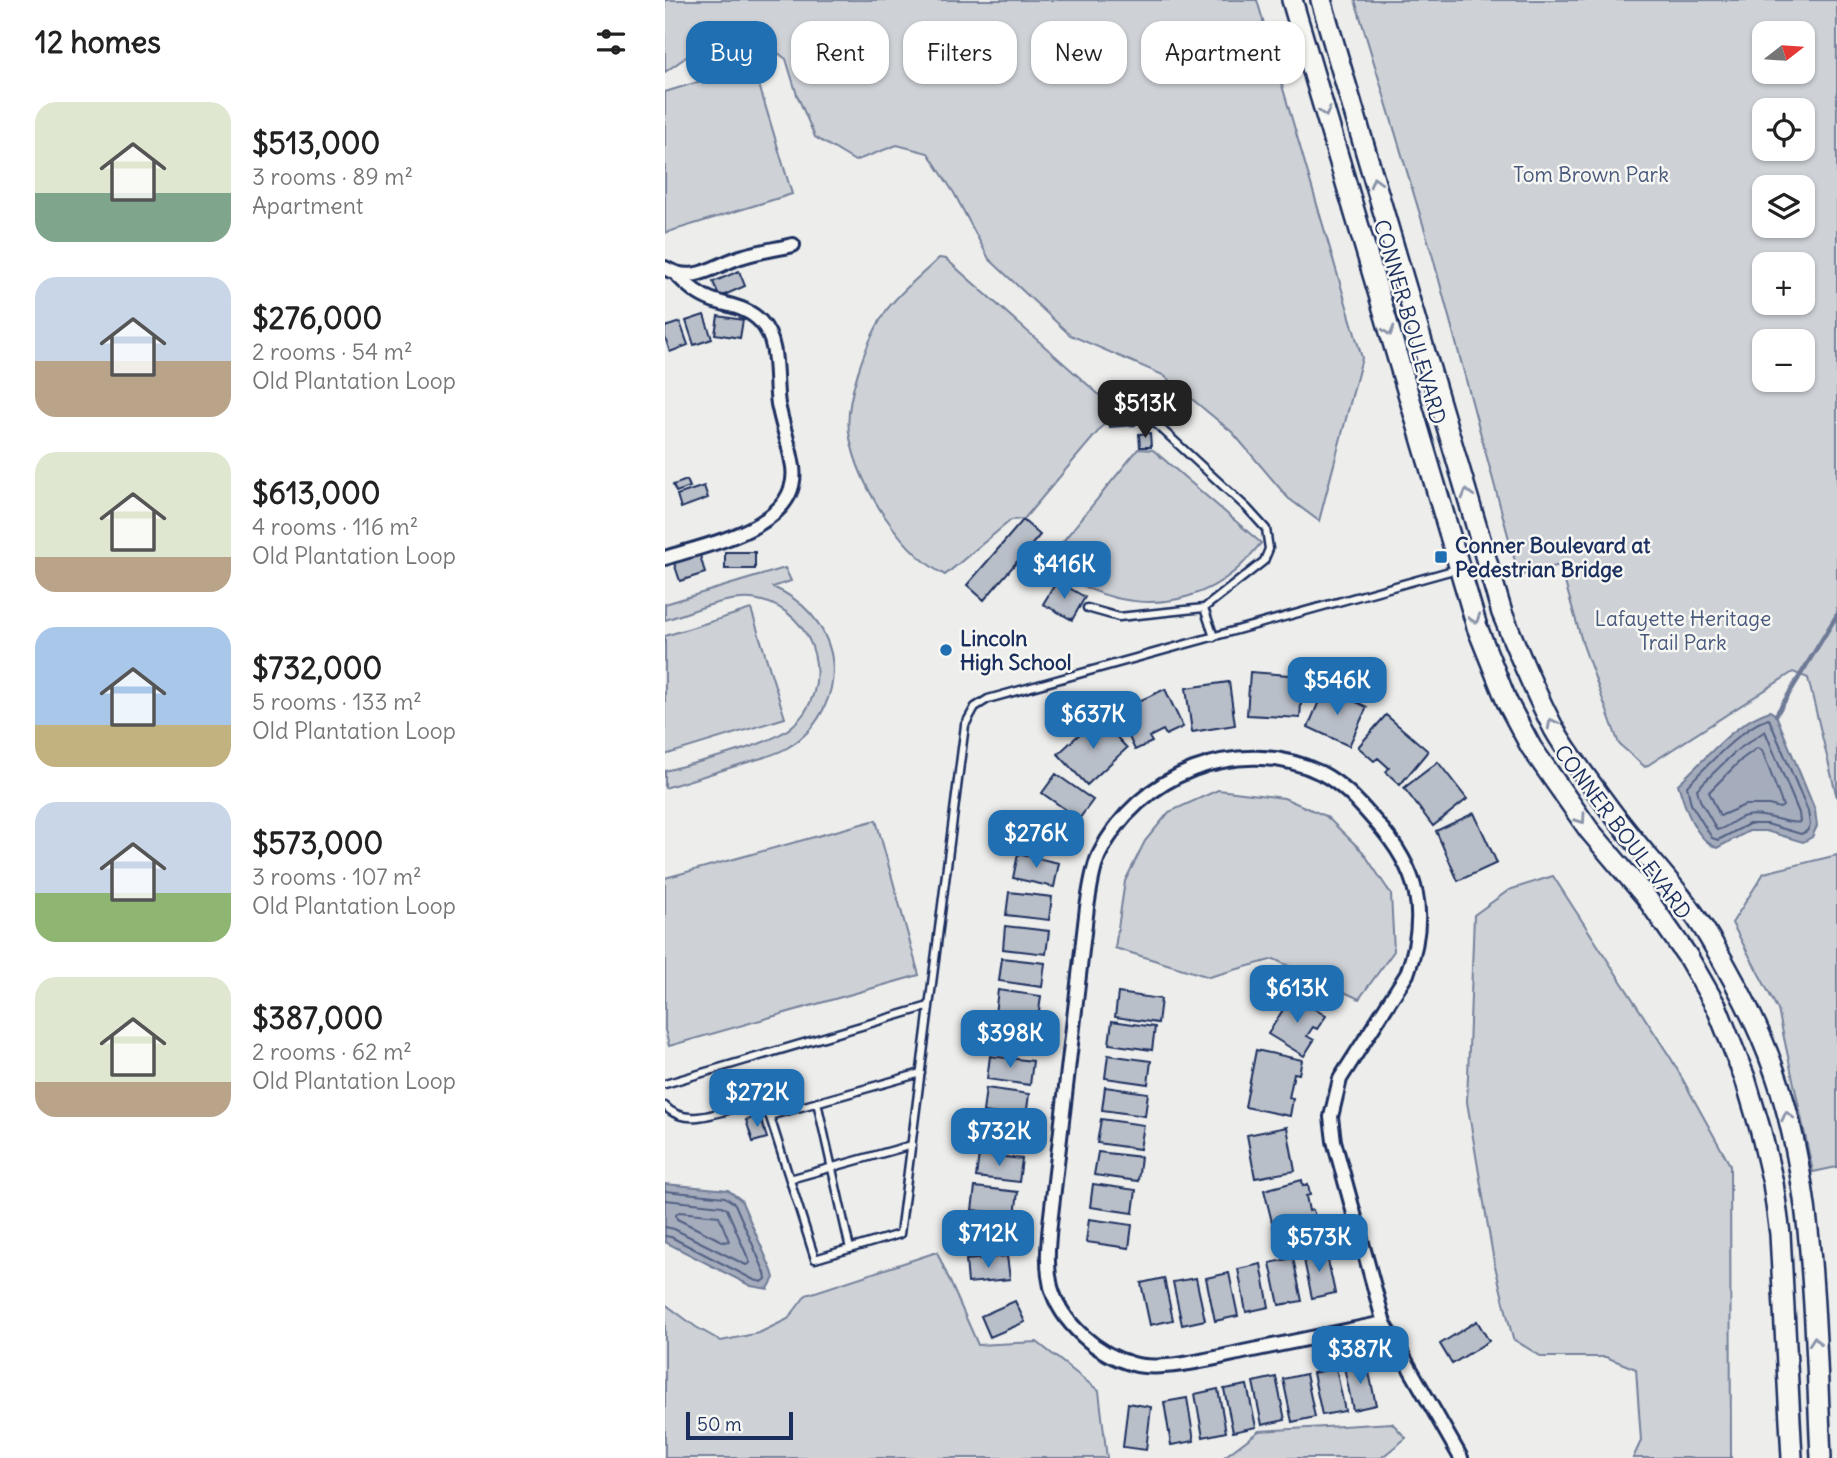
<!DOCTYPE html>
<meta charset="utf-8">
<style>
:root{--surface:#fff;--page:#f2f2f2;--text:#222;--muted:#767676;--accent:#1f6fb2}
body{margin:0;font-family:Delius,sans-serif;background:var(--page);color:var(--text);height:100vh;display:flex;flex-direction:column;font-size:26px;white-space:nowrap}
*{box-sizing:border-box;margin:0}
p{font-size:23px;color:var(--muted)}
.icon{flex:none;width:38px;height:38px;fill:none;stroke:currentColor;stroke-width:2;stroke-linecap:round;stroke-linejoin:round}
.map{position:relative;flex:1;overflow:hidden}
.drawer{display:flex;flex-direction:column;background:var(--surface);width:665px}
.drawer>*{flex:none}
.banner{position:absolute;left:21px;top:21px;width:665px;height:63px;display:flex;gap:14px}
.needle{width:46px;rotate:73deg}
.fabs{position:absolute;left:1087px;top:21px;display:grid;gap:14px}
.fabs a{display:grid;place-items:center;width:63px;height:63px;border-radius:14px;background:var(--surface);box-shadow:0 2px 5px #0004;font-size:35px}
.scale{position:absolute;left:21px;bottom:18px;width:107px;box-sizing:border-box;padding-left:7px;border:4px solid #1b2f5e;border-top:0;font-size:19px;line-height:24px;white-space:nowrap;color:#1b2f5e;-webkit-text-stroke:5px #f6f6f2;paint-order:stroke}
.price{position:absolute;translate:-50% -60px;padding:0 16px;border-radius:14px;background:var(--accent);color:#fff;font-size:23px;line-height:46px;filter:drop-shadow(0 2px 4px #0008)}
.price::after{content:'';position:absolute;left:50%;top:42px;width:21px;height:16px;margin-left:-10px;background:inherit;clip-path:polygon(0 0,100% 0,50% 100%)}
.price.current{background:#222;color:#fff}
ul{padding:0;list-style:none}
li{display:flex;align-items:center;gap:21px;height:175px;padding:0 35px}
li span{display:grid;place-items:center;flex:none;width:196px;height:140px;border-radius:21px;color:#555}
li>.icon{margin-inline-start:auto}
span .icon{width:84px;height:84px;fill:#fffc;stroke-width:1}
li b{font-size:30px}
h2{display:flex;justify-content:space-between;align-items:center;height:84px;padding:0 35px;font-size:30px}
.chip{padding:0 24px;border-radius:21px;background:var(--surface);box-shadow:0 2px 5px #0004;font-size:24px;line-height:63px}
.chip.current{background:var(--accent);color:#fff}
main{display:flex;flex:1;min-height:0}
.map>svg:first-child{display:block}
.green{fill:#ced2d7;stroke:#74809a;stroke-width:2;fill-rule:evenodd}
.water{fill:#a5acbc;stroke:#6e7a96;stroke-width:2}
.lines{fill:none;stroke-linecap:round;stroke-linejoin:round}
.shore{stroke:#526184;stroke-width:2}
.stream{stroke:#6e7a96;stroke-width:4.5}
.building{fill:#b9bfc8;stroke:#1b2f5e;stroke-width:2}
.service-casing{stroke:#1b2f5e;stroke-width:11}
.minor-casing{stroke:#1b2f5e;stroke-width:18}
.secondary-casing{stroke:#1b2f5e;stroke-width:24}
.service{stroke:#f6f6f2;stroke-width:6}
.minor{stroke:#f6f6f2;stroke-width:12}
.secondary{stroke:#f6f6f2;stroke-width:19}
.oneway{stroke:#8892a8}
.poi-dot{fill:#1f6fb2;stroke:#f6f6f2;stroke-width:2.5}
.labels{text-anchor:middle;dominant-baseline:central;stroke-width:5;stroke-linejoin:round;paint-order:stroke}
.park-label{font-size:21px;fill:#48587c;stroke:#f6f6f2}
.street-label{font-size:21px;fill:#1b2f5e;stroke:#f6f6f2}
.poi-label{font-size:21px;font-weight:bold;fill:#1b2f5e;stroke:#f6f6f2;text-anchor:start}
</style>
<main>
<section class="drawer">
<h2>12 homes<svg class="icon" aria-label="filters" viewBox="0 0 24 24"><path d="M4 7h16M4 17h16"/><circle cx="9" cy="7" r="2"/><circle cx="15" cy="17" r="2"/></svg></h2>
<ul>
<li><span style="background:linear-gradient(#dfe7d0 65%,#7fa58c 0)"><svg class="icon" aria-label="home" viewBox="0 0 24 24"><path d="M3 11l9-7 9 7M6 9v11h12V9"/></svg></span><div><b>$513,000</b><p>3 rooms · 89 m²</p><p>Apartment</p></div></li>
<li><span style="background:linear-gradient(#c9d6e8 60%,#b9a48a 0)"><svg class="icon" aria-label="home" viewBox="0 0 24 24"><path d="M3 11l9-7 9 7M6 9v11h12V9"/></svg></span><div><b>$276,000</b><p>2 rooms · 54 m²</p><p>Old Plantation Loop</p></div></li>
<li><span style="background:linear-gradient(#dfe7d0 75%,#b9a48a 0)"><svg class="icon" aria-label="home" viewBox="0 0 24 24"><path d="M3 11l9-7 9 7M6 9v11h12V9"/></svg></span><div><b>$613,000</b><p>4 rooms · 116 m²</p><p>Old Plantation Loop</p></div></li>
<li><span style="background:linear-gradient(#a9c7e8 70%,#c2b280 0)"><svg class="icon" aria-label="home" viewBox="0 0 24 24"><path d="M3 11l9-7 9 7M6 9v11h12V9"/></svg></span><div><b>$732,000</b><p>5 rooms · 133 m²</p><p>Old Plantation Loop</p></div></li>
<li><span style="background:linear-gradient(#c9d6e8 65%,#8fb573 0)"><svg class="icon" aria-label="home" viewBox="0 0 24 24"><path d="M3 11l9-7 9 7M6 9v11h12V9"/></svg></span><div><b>$573,000</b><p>3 rooms · 107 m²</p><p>Old Plantation Loop</p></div></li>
<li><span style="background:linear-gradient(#dfe7d0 75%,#b9a48a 0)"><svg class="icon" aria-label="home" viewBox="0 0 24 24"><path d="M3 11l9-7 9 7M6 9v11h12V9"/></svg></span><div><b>$387,000</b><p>2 rooms · 62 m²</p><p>Old Plantation Loop</p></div></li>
</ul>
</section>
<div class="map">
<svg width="1172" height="1458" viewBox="0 0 1172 1458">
<rect width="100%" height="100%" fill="#edeeec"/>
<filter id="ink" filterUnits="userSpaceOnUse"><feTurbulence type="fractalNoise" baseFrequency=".0143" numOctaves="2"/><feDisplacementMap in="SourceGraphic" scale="14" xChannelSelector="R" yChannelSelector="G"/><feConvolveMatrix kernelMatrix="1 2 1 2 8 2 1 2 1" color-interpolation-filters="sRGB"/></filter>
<g filter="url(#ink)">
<path class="green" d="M0 0H592L697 358 654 521 623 498 568 433 498 375 405 335 324 259 289 193 263 153 232 145 190 161 150 137 132 95 121 59 82 29 47 39 0 72Z
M690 0H1172V798L1143 678 1128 672 980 767 954 744 918 645 895 565 854 576 767 254ZM1099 33H1138V72H1099ZM1099 110H1138V149H1099ZM1099 187H1138V226H1099ZM1099 264H1138V303H1099ZM1099 341H1138V380H1099Z
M88 65 127 194 0 233V92Z
M274 258 281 259 440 400 442 421 359 519 346 520 280 575C253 561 233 536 216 511 202 489 190 464 185 438 177 405 202 339 221 311 233 293 258 274 274 258Z
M473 449 488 450 596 543C588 552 580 563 570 571 514 618 434 609 382 561Z
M120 568 126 581 108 587C137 600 158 621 166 653 174 690 155 729 122 748 108 756 92 759 77 764 51 772 26 780 0 788V771C32 762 101 747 125 728 173 690 152 611 93 600 63 594 28 612 0 620V604Z
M86 609 120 718 0 755V636Z
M553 790 619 798 661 816 698 852 726 894 729 951 694 999 609 959 544 977 450 948 460 881 480 841 504 812Z
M211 820 254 975 4 1046 0 1030V878Z
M1172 855V1167L1148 1172 1113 1010 1067 923 1099 873Z
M888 876 1007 1060 1065 1165 1066 1458H968L976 1441 971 1369 941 1357H877L848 1339 829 1262 802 1102 809 915 844 890Z
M272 1252 313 1345 372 1342 434 1391 442 1458H0V1304L31 1327 56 1341 94 1333 123 1319 141 1295Z
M727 1423 741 1438 716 1458H558L594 1431Z"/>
<path class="water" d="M1105 711 1111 715 1150 810 1152 826 1147 837 1138 842 1101 831H1084L1052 848C1029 838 1020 807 1013 784 1041 759 1069 722 1105 711Z
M0 1184 63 1190 76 1200 107 1271 109 1278 103 1289 86 1286 0 1242Z"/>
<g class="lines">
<path class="shore" d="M1104 719 1143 811 1145 825 1142 831 1136 834 1102 824H1084L1053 840 1047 838 1026 804 1022 786C1040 768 1080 724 1104 719Z
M1100 731 1134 813 1135 822C1125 826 1100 812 1081 816 1070 818 1063 828 1052 830L1035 800 1032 789 1071 751Z
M1092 748 1097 750 1118 806 1115 808 1104 805H1080L1055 816 1044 792 1077 759Z
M0 1191 60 1197 70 1204 100 1273 101 1279 97 1282 89 1280 6 1237 0 1236
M0 1200 57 1206 62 1209 85 1263 81 1265 9 1229 0 1227
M14 1212 54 1216 64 1241 59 1242 12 1219 11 1215Z"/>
<path class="stream" d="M1111 715 1172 615"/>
</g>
<path class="building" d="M74 271 80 286 55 297 48 282Z
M39 315 47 339 29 345 21 321Z
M53 316 78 320 75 338 50 334Z
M15 322 23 345 5 352 0 337V327Z
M469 402 470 425 445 427 444 404Z
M485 433 486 447H475L474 434Z
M22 480 25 487 11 492 8 485Z
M39 486 43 498 16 508 12 495Z
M358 520 375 535 319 600 302 585Z
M60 552H90V569H60Z
M35 555 40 573 15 581 9 563Z
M392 581 420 597 407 620 378 604Z
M585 672 638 676 635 718 582 715Z
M564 682 570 725 527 732 521 688Z
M660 687 702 707 684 746 643 727Z
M500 689 518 727 501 735 498 730 484 737 487 742 470 750 452 711Z
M721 715 763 751 735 785 721 772 724 768 713 758 709 761 693 747Z
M433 717 462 748 422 785 393 754Z
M773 762 802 799 768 826 739 788Z
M391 774 428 800 414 819 377 793Z
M367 812 408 830 399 852 358 834Z
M809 813 832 863 793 881 771 831Z
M353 854 394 863 389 887 348 878Z
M344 892 387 897 384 920 341 915Z
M340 926 384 931 381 954 338 949Z
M337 958 380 963 377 987 334 981Z
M333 990 376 996 373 1019 330 1014Z
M453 993 496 999 493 1023 450 1017Z
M627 995 661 1016 652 1029 648 1027 642 1036 649 1040 639 1056 603 1034Z
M447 1021 490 1027 487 1050 444 1044Z
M329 1023 372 1028 369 1052 326 1046Z
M591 1050 637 1060 634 1074 629 1073 624 1098 628 1099 625 1116 580 1107Z
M443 1055 486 1061 483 1084 440 1078Z
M325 1056 368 1061 365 1085 322 1079Z
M440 1087 483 1093 480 1116 437 1110Z
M321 1088 364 1094 361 1117 318 1112Z
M95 1116 102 1138 88 1142 81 1120Z
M436 1119 479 1125 475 1149 432 1143Z
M318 1121 361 1127 358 1150 315 1145Z
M622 1127 630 1171 590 1178 582 1135Z
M433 1152 476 1157 473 1181 429 1175Z
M314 1154 357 1159 354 1182 311 1177Z
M637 1180 638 1186 643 1184 645 1195 641 1196 644 1211 648 1210 651 1219 644 1220 646 1226 610 1234 599 1190Z
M428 1184 471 1190 468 1213 425 1207Z
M310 1187 353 1192 350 1215 307 1210Z
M304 1218 348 1224 345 1247 302 1242Z
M424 1219 467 1225 464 1248 421 1242Z
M661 1251 670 1293 647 1298 638 1255Z
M342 1256 345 1279 303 1283 301 1260Z
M628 1258 637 1301 614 1305 605 1263Z
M596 1264 604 1307 581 1312 573 1269Z
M564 1273 573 1316 550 1321 541 1278Z
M499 1278 508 1320 485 1325 476 1283Z
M531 1278 540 1320 517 1325 508 1282Z
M350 1301 360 1322 325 1337 316 1316Z
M812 1321 824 1341 787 1364 775 1344Z
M702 1363 711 1405 688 1410 679 1367Z
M671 1368 680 1411 657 1415 648 1373Z
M641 1374 650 1417 627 1422 618 1379Z
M611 1377 620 1420 597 1425 588 1382Z
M582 1385 591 1427 568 1432 559 1389Z
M553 1389 561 1432 538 1437 530 1394Z
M522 1398 529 1441 506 1445 499 1402Z
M463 1403 486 1407 481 1450 458 1447Z"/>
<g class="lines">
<defs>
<path id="service" d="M489 422 582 508 601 529 604 549 599 561 539 608 549 637
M422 608 454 617 539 608
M0 1084 264 1006
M152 1102 185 1249
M0 1106C22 1130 62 1109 89 1102L95 1104 105 1117 150 1259 235 1234 300 725 310 707 323 699 792 569
M104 1116 256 1073
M125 1179 247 1145"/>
<path id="minor" d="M0 268C30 286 50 264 79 256 95 251 112 249 128 245
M0 558C43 544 136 527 128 467 125 446 117 425 113 404 109 378 115 343 96 322 83 307 64 306 47 300 33 295 23 286 13 276
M719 1323C672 1333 625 1342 578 1352 550 1358 496 1372 468 1364 433 1355 396 1323 386 1287 381 1266 383 1245 385 1224L422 907C425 891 427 870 434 855 472 775 574 733 656 773 679 785 694 803 711 822 754 870 764 914 742 974L675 1079 666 1117 669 1141 719 1323 796 1458"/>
<path id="secondary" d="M627 0 812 627 842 702 866 747 924 830 981 897 1023 957 1052 1008 1080 1078 1096 1132 1108 1183 1115 1234 1127 1458
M656 0 837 613C853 652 869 691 889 729 905 757 927 785 946 811 978 854 1016 891 1044 937 1069 979 1093 1024 1109 1070 1151 1187 1150 1334 1156 1458"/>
</defs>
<use href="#service" class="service-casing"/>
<use href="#minor" class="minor-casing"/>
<use href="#secondary" class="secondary-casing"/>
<use href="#service" class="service"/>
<use href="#minor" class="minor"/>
<use href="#secondary" class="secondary"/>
</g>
<defs><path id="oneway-chevron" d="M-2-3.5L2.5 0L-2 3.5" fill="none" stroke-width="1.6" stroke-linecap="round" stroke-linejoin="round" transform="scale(1.75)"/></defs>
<g class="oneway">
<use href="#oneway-chevron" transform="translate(660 112) rotate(74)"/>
<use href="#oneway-chevron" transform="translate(710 182) rotate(-106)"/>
<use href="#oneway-chevron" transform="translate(724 331) rotate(74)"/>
<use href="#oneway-chevron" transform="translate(802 494) rotate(-106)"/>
<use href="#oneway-chevron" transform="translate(810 619) rotate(72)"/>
<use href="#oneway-chevron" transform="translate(887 723) rotate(-118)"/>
<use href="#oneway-chevron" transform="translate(916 819) rotate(55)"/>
<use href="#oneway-chevron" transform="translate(1122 1116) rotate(-103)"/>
<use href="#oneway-chevron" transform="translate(1150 1341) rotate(-94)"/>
</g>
</g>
<g class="poi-dot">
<rect x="769" y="550" width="14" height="14" rx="3.5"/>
<circle cx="281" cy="650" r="7"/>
</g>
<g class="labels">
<g class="park-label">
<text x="926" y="174">Tom Brown Park</text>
<text x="1018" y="618">Lafayette Heritage<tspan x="1018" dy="24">Trail Park</tspan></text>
</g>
<g class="street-label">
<text transform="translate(745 322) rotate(74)">CONNER BOULEVARD</text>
<text transform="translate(958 832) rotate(53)">CONNER BOULEVARD</text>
</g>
<g class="poi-label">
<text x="790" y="545">Conner Boulevard at<tspan x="790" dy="24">Pedestrian Bridge</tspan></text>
<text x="295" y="638">Lincoln<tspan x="295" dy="24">High School</tspan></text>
</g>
</g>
</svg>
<div class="fabs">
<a><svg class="needle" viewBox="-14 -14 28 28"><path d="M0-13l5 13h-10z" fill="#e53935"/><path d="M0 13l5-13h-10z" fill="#767676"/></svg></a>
<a><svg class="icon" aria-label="locate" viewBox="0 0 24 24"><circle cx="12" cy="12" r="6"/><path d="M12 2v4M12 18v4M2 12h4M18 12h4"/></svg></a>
<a><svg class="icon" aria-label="layers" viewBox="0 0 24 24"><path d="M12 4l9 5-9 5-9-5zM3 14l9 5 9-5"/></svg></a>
<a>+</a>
<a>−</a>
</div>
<div class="scale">50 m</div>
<b class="price current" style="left:480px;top:440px">$513K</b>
<b class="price" style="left:399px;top:601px">$416K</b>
<b class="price" style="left:672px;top:717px">$546K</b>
<b class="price" style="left:428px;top:751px">$637K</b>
<b class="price" style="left:371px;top:870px">$276K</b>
<b class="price" style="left:632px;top:1025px">$613K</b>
<b class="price" style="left:345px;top:1070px">$398K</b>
<b class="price" style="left:92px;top:1129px">$272K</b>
<b class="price" style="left:334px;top:1168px">$732K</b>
<b class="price" style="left:323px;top:1270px">$712K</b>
<b class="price" style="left:654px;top:1274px">$573K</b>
<b class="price" style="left:695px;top:1386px">$387K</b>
<div class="banner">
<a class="chip current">Buy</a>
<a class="chip">Rent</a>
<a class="chip">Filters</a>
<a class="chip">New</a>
<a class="chip">Apartment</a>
</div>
</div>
</main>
